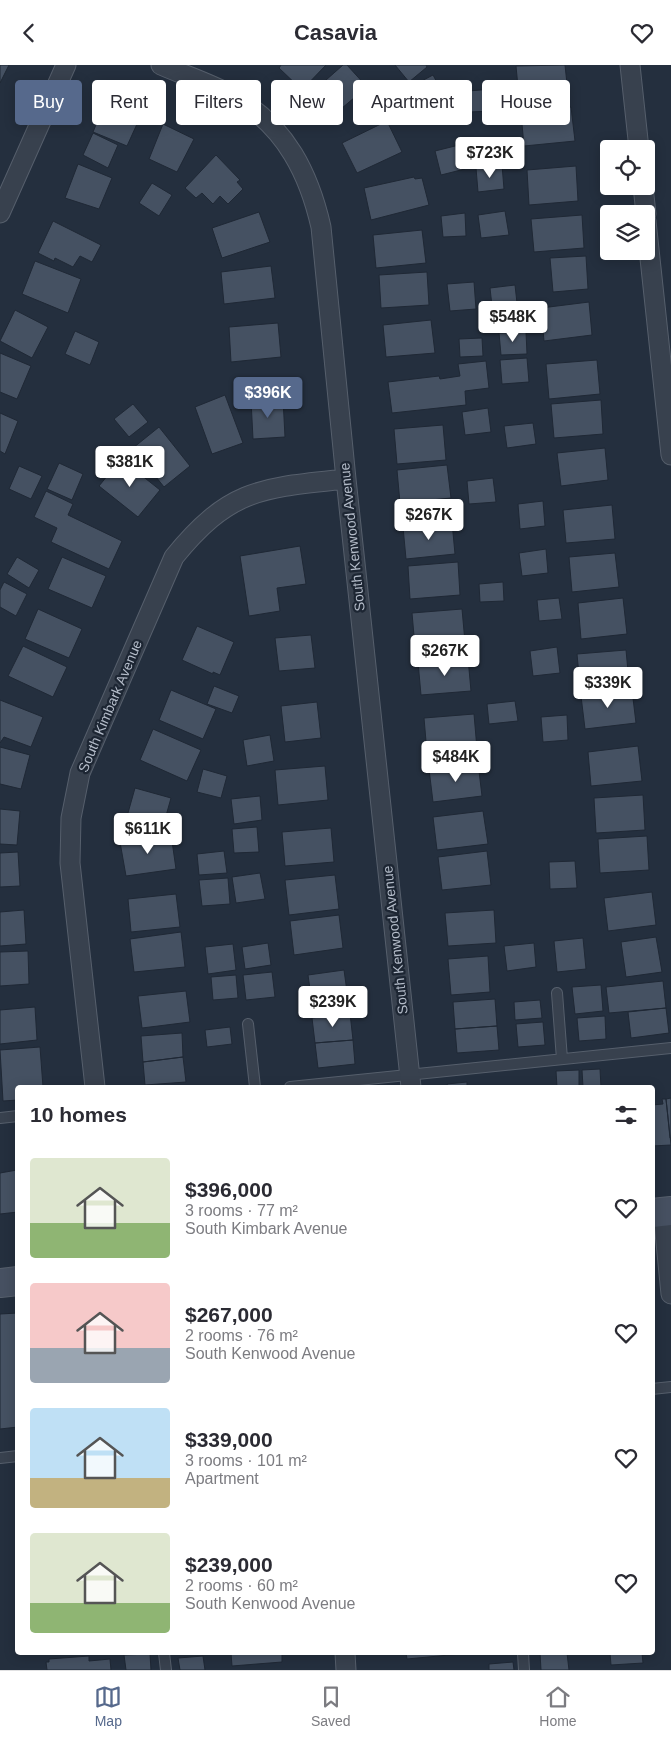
<!DOCTYPE html>
<meta charset="utf-8">
<style>
:root{--surface:#fff;--page:#f7f7f7;--text:#2b2b33;--muted:#7c7c81;--line:#e1e1e2;--accent:#56698c}
body{margin:0;font-family:Helvetica,sans-serif;background:var(--page);color:var(--text);height:100vh;display:flex;flex-direction:column;font-size:19px;white-space:nowrap}
*{box-sizing:border-box;margin:0}
p{font-size:16px;color:var(--muted)}
.icon{flex:none;width:28px;height:28px;fill:none;stroke:currentColor;stroke-width:2;stroke-linecap:round;stroke-linejoin:round}
.map{position:relative;flex:1;overflow:hidden}
.side{position:absolute;left:15px;top:1020px;width:640px;height:570px;display:flex;flex-direction:column;background:var(--surface);border-radius:5px;box-shadow:0 2px 12px #0003}
.side>*{flex:none}
.top-card{position:absolute;left:15px;top:15px;width:641px;height:45px;display:flex;gap:10px}
.buttons{position:absolute;left:600px;top:75px;display:grid;gap:10px}
.buttons a{display:grid;place-items:center;width:55px;height:55px;border-radius:5px;background:var(--surface);box-shadow:0 2px 12px #0003;font-size:25px}
.price{position:absolute;translate:-50% -42px;padding:0 11px;border-radius:5px;background:#fff;color:#222;font-size:16px;line-height:32px;filter:drop-shadow(0 1px 2px #0008)}
.price::after{content:'';position:absolute;left:50%;top:30px;width:15px;height:11px;margin-left:-8px;background:inherit;clip-path:polygon(0 0,100% 0,50% 100%)}
.price.selected{background:var(--accent);color:#fff}
ul{padding:0;list-style:none}
li{display:flex;align-items:center;gap:15px;height:125px;padding:0 15px}
li span{display:grid;place-items:center;flex:none;width:140px;height:100px;border-radius:5px;color:#555}
li>.icon{margin-inline-start:auto}
span .icon{width:60px;height:60px;fill:#fffc;stroke-width:1}
li b{font-size:21px}
h2{display:flex;justify-content:space-between;align-items:center;height:60px;padding:0 15px;font-size:21px}
.chip{padding:0 18px;border-radius:5px;background:var(--surface);box-shadow:0 2px 12px #0003;font-size:18px;line-height:45px}
.chip.selected{background:var(--accent);color:#fff}
header{display:flex;justify-content:space-between;align-items:center;height:65px;padding:0 15px;background:var(--surface);font-size:22px;font-weight:700}
.menu{display:flex;justify-content:space-around;align-items:center;height:70px;border-top:1px solid var(--line);background:var(--surface);font-size:14px;color:var(--muted)}
.menu a{display:grid;justify-items:center;gap:2px}
.menu .selected{color:var(--accent)}
.map>svg:first-child{display:block}
.building{fill:#455162;stroke:#1f2835}
.lines{fill:none;stroke-linecap:round;stroke-linejoin:round}
.lane-casing{stroke:#565f6c;stroke-width:12}
.street-casing{stroke:#565f6c;stroke-width:21}
.secondary-casing{stroke:#565f6c;stroke-width:30}
.lane{stroke:#38414e;stroke-width:10}
.street{stroke:#38414e;stroke-width:19}
.secondary{stroke:#465061;stroke-width:28}
.labels{text-anchor:middle;dominant-baseline:central;stroke-width:4.5;stroke-linejoin:round;paint-order:stroke}
.street-label{font-size:14px;fill:#b4bcc9;stroke:#1d2633}
</style>
<header><svg class="icon" aria-label="back" viewBox="0 0 24 24"><path d="M15 5l-7 7 7 7"/></svg>Casavia<svg class="icon" aria-label="heart" viewBox="0 0 24 24"><path d="M12 20l-8-8c-3-5 5-10 8-4 3-6 11-1 8 4z"/></svg></header>
<div class="map">
<svg width="671" height="1605" viewBox="0 0 671 1605">
<rect width="100%" height="100%" fill="#242f3e"/>
<path class="building" d="M0 0H9L0 18Z
M281 0H326L302 25 279 3Z
M343 0H347L367 22 329 54 309 30Z
M395 0H426L427 2 409 17Z
M565 0 568 28 519 33 516 1Z
M433 10 445 32 422 42 412 21Z
M493 24 494 46 469 47 468 26Z
M107 33 142 48 127 81 93 67Z
M571 42 575 76 524 81 521 48Z
M387 56 402 87 357 108 342 78Z
M163 59 194 74 177 107 149 94Z
M93 68 118 80 108 103 83 90Z
M498 73 501 97 476 100 474 77Z
M459 80 465 104 441 110 435 86Z
M216 90 240 115 237 117 243 124 228 139 220 131 213 139 202 128 196 133 185 123Z
M78 99 112 113 99 144 65 133Z
M502 100 504 124 478 127 476 103Z
M576 101 578 136 529 140 527 105Z
M414 112 415 114 422 113 429 140 371 155 364 123Z
M152 118 172 130 159 151 139 138Z
M505 146 509 170 481 173 478 150Z
M259 147 270 177 222 193 212 163Z
M465 148 466 171 443 172 441 151Z
M582 150 584 183 534 187 531 154Z
M53 156 101 180 92 197 80 191 73 202 55 193 54 196 38 188Z
M422 165 426 198 376 203 373 170Z
M586 191 588 224 553 227 550 193Z
M35 196 81 214 68 248 22 229Z
M271 201 275 233 224 239 221 207Z
M427 207 429 240 381 243 379 210Z
M474 217 476 244 450 246 447 219Z
M515 220 517 238 492 241 490 223Z
M589 237 592 270 544 276 541 243Z
M15 245 48 262 32 293 0 276Z
M431 255 435 288 386 292 383 260Z
M278 258 281 292 231 297 229 262Z
M75 266 99 277 90 300 65 289Z
M526 267 527 289 501 290 499 268Z
M482 273 483 291 460 292 459 274Z
M0 288 31 301 17 334 0 327Z
M527 293 529 317 502 319 500 295Z
M597 295 600 329 549 334 546 299Z
M486 296 489 323 465 326 466 340 392 348 388 317 439 311 440 314 460 311 458 299Z
M225 330 243 378 212 389 195 342Z
M283 333 285 372 253 374 251 335Z
M601 335 603 369 554 373 551 339Z
M133 339 148 357 129 372 114 354Z
M488 343 491 367 465 370 462 347Z
M0 348 18 356 5 389 0 386Z
M533 358 536 379 507 383 504 361Z
M443 360 446 395 397 399 394 364Z
M159 362 190 401 164 422 133 383Z
M605 383 608 415 561 421 557 388Z
M121 394 160 425 138 452 99 421Z
M59 398 83 409 72 435 47 424Z
M447 400 451 433 400 438 397 405Z
M19 401 42 411 31 434 9 424Z
M493 413 496 437 469 439 467 416Z
M46 426 73 439 68 450 122 476 109 504 51 477 57 463 34 452Z
M543 436 545 461 520 464 518 439Z
M612 440 615 474 566 478 563 445Z
M452 457 455 489 406 494 403 462Z
M300 481 306 519 277 523 280 546 249 551 240 491Z
M546 484 548 508 522 511 519 488Z
M615 488 619 522 572 527 569 492Z
M17 492 39 505 29 523 7 509Z
M62 492 106 511 92 543 48 524Z
M458 497 460 530 410 534 408 501Z
M4 517 27 529 16 551 0 542V525Z
M503 517 504 536 480 537 479 519Z
M559 533 562 554 539 556 537 535Z
M623 533 627 569 581 574 578 538Z
M38 544 82 564 69 593 25 574Z
M462 544 465 577 415 582 412 548Z
M197 561 234 577 220 610 213 607V609L182 595Z
M311 570 315 603 279 606 275 573Z
M23 581 67 602 53 632 8 611Z
M557 582 560 608 533 611 530 586Z
M626 585 629 617 580 621 577 589Z
M468 593 471 626 421 630 418 597Z
M214 621 239 631 232 648 207 639Z
M171 625 216 644 203 674 159 655Z
M632 625 636 658 585 664 581 631Z
M0 635 43 652 31 682 4 672 0 678Z
M515 636 518 656 489 659 487 639Z
M317 637 321 673 285 677 281 641Z
M474 649 477 684 427 688 424 653Z
M567 650 568 675 543 677 541 652Z
M153 664 201 685 187 716 140 695Z
M270 670 274 696 247 701 243 675Z
M638 681 642 716 591 721 588 687Z
M0 682 30 690 21 724 0 719Z
M478 698 482 731 433 737 429 704Z
M325 701 328 735 278 740 275 705Z
M203 704 227 711 221 733 197 727Z
M135 723 171 733 162 765 126 755Z
M643 730 645 765 596 768 594 733Z
M260 731 262 755 234 759 231 734Z
M0 744 20 746 17 780 0 779Z
M483 746 488 779 437 785 433 752Z
M257 762 259 787 234 788 232 764Z
M331 763 334 797 285 801 282 767Z
M171 769 176 804 126 811 120 777Z
M647 771 649 805 600 808 598 774Z
M224 786 227 808 199 810 197 789Z
M487 786 491 820 442 825 438 792Z
M18 787 20 821 0 822V788Z
M575 796 577 823 550 824 549 797Z
M260 808 265 834 236 838 232 812Z
M335 810 339 844 289 850 285 815Z
M228 813 230 839 202 841 199 815Z
M652 827 656 860 608 866 604 833Z
M176 829 180 862 131 867 128 834Z
M24 845 26 879 0 881V847Z
M494 845 496 878 448 881 445 848Z
M339 850 343 883 294 890 290 856Z
M181 867 185 902 134 907 130 874Z
M656 872 662 907 626 912 621 877Z
M583 873 586 904 557 907 554 876Z
M268 878 271 900 245 904 242 882Z
M534 878 536 902 507 906 504 881Z
M233 879 236 905 208 909 205 882Z
M28 886 29 919 0 921V887Z
M488 891 490 927 451 930 448 894Z
M344 905 349 941 313 946 308 910Z
M272 907 275 932 246 935 243 910Z
M236 910 238 933 213 935 211 912Z
M663 916 666 943 609 948 606 922Z
M601 920 603 946 575 949 572 922Z
M186 926 190 957 142 963 138 931Z
M495 934 497 961 455 964 453 937Z
M540 935 542 953 515 955 514 937Z
M35 942 37 975 0 979V945Z
M666 943 669 968 631 973 628 947Z
M350 948 353 975 315 978 312 953Z
M605 951 606 974 579 976 577 953Z
M543 957 545 980 518 982 516 959Z
M497 961 499 985 457 988 455 964Z
M230 962 232 979 207 982 205 965Z
M182 968 183 992 143 997 141 971Z
M353 975 355 999 318 1003 315 978Z
M40 982 43 1022H18V1035L3 1036 0 985Z
M183 992 186 1017 145 1020 143 997Z
M600 1004 601 1022H583L582 1005Z
M579 1005V1022H557L556 1006Z
M467 1017V1022H448L447 1019Z
M671 1033V1073H670L666 1034Z
M662 1034H666L671 1080 652 1081V1040L663 1039Z
M17 1105 18 1147 0 1149V1108Z
M18 1248V1362L0 1364V1249Z
M231 1588H282V1597L232 1601Z
M406 1588H460V1589L407 1594Z
M540 1588H567L569 1605H541Z
M610 1588H642L643 1598 611 1600Z
M150 1589 151 1605H126L124 1590Z
M89 1591V1596L110 1594 111 1605H47L46 1597H49V1594Z
M203 1591 205 1605H180L178 1593Z
M513 1597 514 1605H489V1599Z"/>
<g class="lines">
<defs>
<path id="lane" d="M557 928 562 994
M248 959 255 1022
M290 1022 671 983
M0 1053 18 1051
M652 1324 671 1322
M0 1393 18 1391
M164 1588 166 1605
M523 1588 524 1605"/>
<path id="street" d="M161 0C186 11 215 20 238 34 286 63 309 109 321 162L346 414 411 1022
M630 0 639 84
M643 121 646 149
M0 148 66 0
M646 156 671 390
M95 1022 70 798 71 753 80 708 174 492C230 423 262 423 346 414
M663 1147 671 1229
M345 1588 346 1605"/>
<path id="secondary" d="M652 1148 671 1146
M0 1218 18 1216"/>
</defs>
<use href="#lane" class="lane-casing"/>
<use href="#street" class="street-casing"/>
<use href="#secondary" class="secondary-casing"/>
<use href="#lane" class="lane"/>
<use href="#street" class="street"/>
<use href="#secondary" class="secondary"/>
</g>
<g class="labels">
<g class="street-label">
<text transform="translate(352 472) rotate(-96)">South Kenwood Avenue</text>
<text transform="translate(110 641) rotate(-67)">South Kimbark Avenue</text>
<text transform="translate(395 875) rotate(-96)">South Kenwood Avenue</text>
</g>
</g>
</svg>
<div class="buttons">
<a><svg class="icon" aria-label="locate" viewBox="0 0 24 24"><circle cx="12" cy="12" r="6"/><path d="M12 2v4M12 18v4M2 12h4M18 12h4"/></svg></a>
<a><svg class="icon" aria-label="layers" viewBox="0 0 24 24"><path d="M12 4l9 5-9 5-9-5zM3 14l9 5 9-5"/></svg></a>
</div>
<b class="price" style="left:490px;top:114px">$723K</b>
<b class="price" style="left:513px;top:278px">$548K</b>
<b class="price selected" style="left:268px;top:354px">$396K</b>
<b class="price" style="left:130px;top:423px">$381K</b>
<b class="price" style="left:429px;top:476px">$267K</b>
<b class="price" style="left:445px;top:612px">$267K</b>
<b class="price" style="left:608px;top:644px">$339K</b>
<b class="price" style="left:456px;top:718px">$484K</b>
<b class="price" style="left:148px;top:790px">$611K</b>
<b class="price" style="left:333px;top:963px">$239K</b>
<div class="top-card">
<a class="chip selected">Buy</a>
<a class="chip">Rent</a>
<a class="chip">Filters</a>
<a class="chip">New</a>
<a class="chip">Apartment</a>
<a class="chip">House</a>
</div>
<section class="side">
<h2>10 homes<svg class="icon" aria-label="filters" viewBox="0 0 24 24"><path d="M4 7h16M4 17h16"/><circle cx="9" cy="7" r="2"/><circle cx="15" cy="17" r="2"/></svg></h2>
<ul>
<li><span style="background:linear-gradient(#dfe7d0 65%,#8fb573 0)"><svg class="icon" aria-label="home" viewBox="0 0 24 24"><path d="M3 11l9-7 9 7M6 9v11h12V9"/></svg></span><div><b>$396,000</b><p>3 rooms · 77 m²</p><p>South Kimbark Avenue</p></div><svg class="icon" aria-label="heart" viewBox="0 0 24 24"><path d="M12 20l-8-8c-3-5 5-10 8-4 3-6 11-1 8 4z"/></svg></li>
<li><span style="background:linear-gradient(#f6c9c9 65%,#9aa5b1 0)"><svg class="icon" aria-label="home" viewBox="0 0 24 24"><path d="M3 11l9-7 9 7M6 9v11h12V9"/></svg></span><div><b>$267,000</b><p>2 rooms · 76 m²</p><p>South Kenwood Avenue</p></div><svg class="icon" aria-label="heart" viewBox="0 0 24 24"><path d="M12 20l-8-8c-3-5 5-10 8-4 3-6 11-1 8 4z"/></svg></li>
<li><span style="background:linear-gradient(#bfe0f5 70%,#c2b280 0)"><svg class="icon" aria-label="home" viewBox="0 0 24 24"><path d="M3 11l9-7 9 7M6 9v11h12V9"/></svg></span><div><b>$339,000</b><p>3 rooms · 101 m²</p><p>Apartment</p></div><svg class="icon" aria-label="heart" viewBox="0 0 24 24"><path d="M12 20l-8-8c-3-5 5-10 8-4 3-6 11-1 8 4z"/></svg></li>
<li><span style="background:linear-gradient(#dfe7d0 70%,#8fb573 0)"><svg class="icon" aria-label="home" viewBox="0 0 24 24"><path d="M3 11l9-7 9 7M6 9v11h12V9"/></svg></span><div><b>$239,000</b><p>2 rooms · 60 m²</p><p>South Kenwood Avenue</p></div><svg class="icon" aria-label="heart" viewBox="0 0 24 24"><path d="M12 20l-8-8c-3-5 5-10 8-4 3-6 11-1 8 4z"/></svg></li>
</ul>
</section>
</div>
<nav class="menu">
<a class="selected"><svg class="icon" aria-label="map" viewBox="0 0 24 24"><path d="M3 6l6-2 6 2 6-2v14l-6 2-6-2-6 2zM9 4v14M15 6v14"/></svg>Map</a>
<a><svg class="icon" aria-label="saved" viewBox="0 0 24 24"><path d="M7 4h10v16l-5-4-5 4z"/></svg>Saved</a>
<a><svg class="icon" aria-label="home" viewBox="0 0 24 24"><path d="M3 11l9-7 9 7M6 9v11h12V9"/></svg>Home</a>
</nav>
